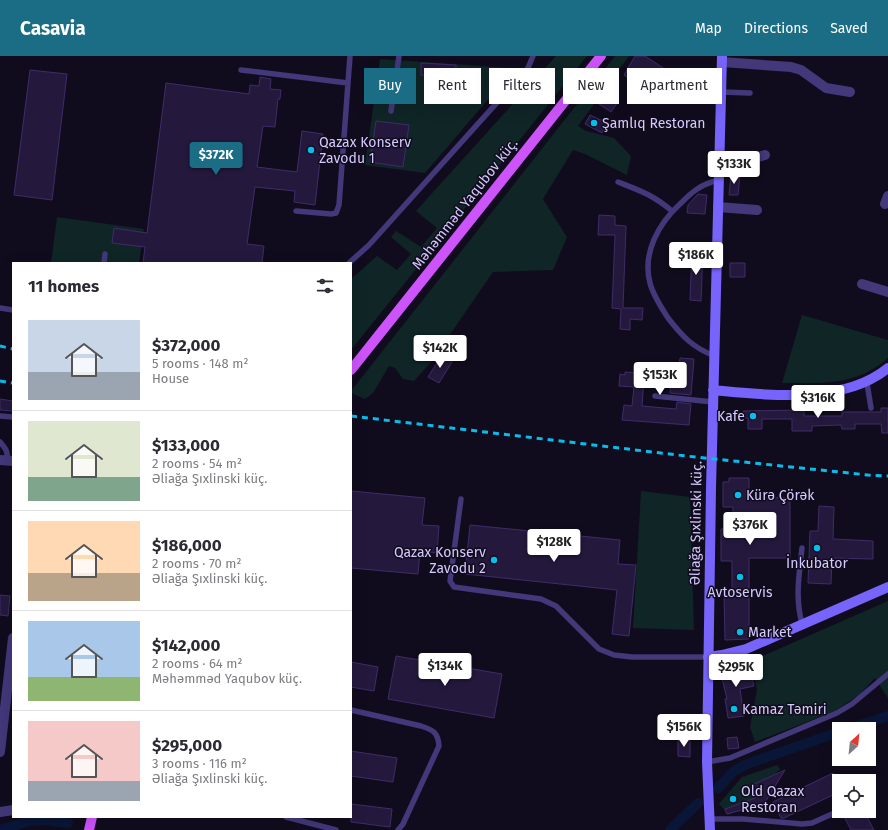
<!DOCTYPE html>
<meta charset="utf-8">
<style>
:root{--surface:#fff;--page:#f7f7f7;--text:#2b2b33;--muted:#7c7c81;--line:#e1e1e2;--accent:#1b6d86}
body{margin:0;font-family:"Fira Sans",sans-serif;background:var(--page);color:var(--text);height:100vh;display:flex;flex-direction:column;font-size:15px;white-space:nowrap}
*{box-sizing:border-box;margin:0}
p{font-size:13px;color:var(--muted)}
.icon{flex:none;width:22px;height:22px;fill:none;stroke:currentColor;stroke-width:2;stroke-linecap:round;stroke-linejoin:round}
.map{position:relative;flex:1;overflow:hidden}
.sheet{position:absolute;left:12px;top:206px;width:340px;height:556px;display:flex;flex-direction:column;background:var(--surface);border-radius:0px;box-shadow:0 4px 16px #0002}
.sheet>*{flex:none}
.banner{position:absolute;left:364px;top:12px;width:380px;height:36px;display:flex;gap:8px}
.needle{width:26px;rotate:27deg}
.tools{position:absolute;left:832px;top:666px;display:grid;gap:8px}
.tools a{display:grid;place-items:center;width:44px;height:44px;border-radius:0px;background:var(--surface);box-shadow:0 4px 16px #0002;font-size:20px}
.price{position:absolute;translate:-50% -34px;padding:0 9px;border-radius:4px;background:#fff;color:#222;font-size:13px;line-height:26px;filter:drop-shadow(0 1px 2px #0008)}
.price::after{content:'';position:absolute;left:50%;top:24px;width:12px;height:9px;margin-left:-6px;background:inherit;clip-path:polygon(0 0,100% 0,50% 100%)}
.price.on{background:var(--accent);color:#fff}
ul{padding:0;list-style:none}
li{display:flex;align-items:center;gap:12px;height:100px;padding:0 16px}
li+li{border-top:1px solid var(--line)}
li span{display:grid;place-items:center;flex:none;width:112px;height:80px;border-radius:0px;color:#555}
li>.icon{margin-inline-start:auto}
span .icon{width:48px;height:48px;fill:#fffc;stroke-width:1}
li b{font-size:17px}
h2{display:flex;justify-content:space-between;align-items:center;height:48px;padding:0 16px;font-size:17px}
.chip{padding:0 14px;border-radius:0px;background:var(--surface);box-shadow:0 4px 16px #0002;font-size:14px;line-height:36px}
.chip.on{background:var(--accent);color:#fff}
header{display:flex;align-items:center;gap:24px;box-sizing:border-box;height:56px;padding:0 20px;background:var(--accent);color:#fff}
header strong{font-size:19px}
nav{display:flex;gap:22px;margin-inline-start:auto;font-size:14px}
.map>svg:first-child{display:block}
.green{fill:#0f2526}
.lines{fill:none;stroke-linecap:round;stroke-linejoin:round}
.canal{stroke:#0a1638;stroke-width:10}
.building{fill:#24193d;stroke:#3e2c68}
.lane{stroke:#42387a;stroke-width:5.5}
.street{stroke:#42387a;stroke-width:10}
.secondary{stroke:#7764fa;stroke-width:10}
.primary{stroke:#cd54fa;stroke-width:10}
.rail{stroke:#07bdeb;stroke-width:3;stroke-dasharray:6 5;stroke-linecap:butt}
.poi-dot{fill:#07bdeb;stroke:#110c1d;stroke-width:1.5}
.labels{text-anchor:middle;dominant-baseline:central;stroke-width:3;stroke-linejoin:round;paint-order:stroke}
.poi-label{font-size:14px;fill:#d5cafd;stroke:#110c1d;text-anchor:start}
.street-label{font-size:14px;fill:#d5cafd;stroke:#110c1d}
</style>
<header>
<strong>Casavia</strong>
<nav><a>Map</a><a>Directions</a><a>Saved</a></nav>
</header>
<div class="map">
<svg width="888" height="774" viewBox="0 0 888 774">
<rect width="100%" height="100%" fill="#110c1d"/>
<path class="green" d="M556 0H587L351 294V223L377 200 397 214 411 198 391 181 396 175 421 191 437 172 416 155Z
M615 0H629L578 70 586 75 614 82 631 100 627 119 585 98 573 94 543 143 567 181 553 214 493 216 431 306 414 325 403 323 395 312 389 310 373 337 365 343 351 337V335Z
M380 3 511 12 510 18 425 117 365 109Z
M57 161 144 173 139 207H51Z
M802 259 888 284V302C883 306 878 310 873 313 845 330 812 327 782 327Z
M641 435 690 441 694 574 633 572Z
M888 545V642L875 622 860 638 835 655 755 686 750 671 757 634 751 605Z
M777 709 780 713 774 719 752 729 755 742 732 750 734 756 729 759 719 748 742 721Z"/>
<g class="lines">
<path class="canal" d="M848 673 888 660
M718 732 734 715 747 708 839 676
M0 774 29 765 46 764 68 767
M670 774 698 747"/>
</g>
<path class="building" d="M635 0H645L683 25 669 48 624 19Z
M421 7 456 9V20L421 19Z
M30 14 67 18 52 144 14 139Z
M260 21 271 23 270 33 281 34 280 43H278L275 71 263 70 257 111 297 116 302 75 323 78 315 149 294 146 295 135 255 131 247 188 264 190 262 207H143L145 191 112 187 114 172 147 177 166 27 249 38 250 29 259 30Z
M604 35 618 46 611 56 596 46Z
M590 59 607 67 602 77 585 68Z
M376 65 409 69 403 111 370 106Z
M731 118 740 119 738 139H729Z
M698 138 707 139 705 158 687 157 688 149Z
M599 159 615 160V169L626 170 623 252H643L642 264 630 263V274L620 273 621 253 612 252 615 179H598Z
M692 194 703 195 701 245 690 244Z
M730 207H745V221H730Z
M442 299 452 306 439 327 428 321Z
M680 302 694 303 691 339 670 337 671 327 644 324 642 350 676 353 677 346 691 348 689 369 622 364 624 349 632 350 634 331 619 330 620 318 625 319V316L678 320Z
M0 343 13 345V355L0 354Z
M881 352H888V377H882L881 368H855V373H842L841 369 812 370V375H792V363H762V373H748V362H743V355L804 354V360H842V356H881Z
M729 422H749V441L790 442V502H749V583L725 584 724 538H732V505H721V473H733V451H723V426H729Z
M351 435 425 442 422 469 439 470 437 497 420 495 418 518 351 512Z
M819 450 834 451 833 483 873 485V503L832 502 831 528 808 527 810 475H818Z
M470 469 620 484 618 508 636 509 629 580 612 578 617 534 465 518Z
M0 539 10 540 8 560 0 559Z
M396 600 502 618 494 662 388 643Z
M351 606 378 611 374 635 351 631Z
M749 608 754 630 740 633 744 660 728 662 725 643H727L720 614Z
M737 681 739 692 728 693 727 682Z
M678 684H690V701L678 700Z
M351 695 397 702 393 726 351 720Z
M785 714 764 748 727 758 725 753 755 742 752 729Z
M833 717 839 729V751L833 739 784 762H781L773 746Z
M351 748 392 753 390 771 351 766Z
M841 755H864L874 774H851Z"/>
<g class="lines">
<path class="lane" d="M241 14 348 27
M721 36 750 37
M391 55 399 0
M618 126C641 135 653 139 672 155
M296 155 331 158 336 157 339 149 350 0
M104 207 105 198
M349 207 369 189 528 12 533 0
M0 252 13 254
M715 300C693 292 682 280 668 262 661 251 653 239 650 227 642 197 659 167 680 148 693 135 700 129 718 124
M867 327 871 352
M816 337 817 356
M655 340 713 346
M0 360 13 361
M0 386C6 393 8 395 7 405
M461 443 450 525 454 531 541 543 556 550 599 593 614 599 632 601H708
M802 492C799 520 795 541 802 568
M351 654 421 670C433 674 438 676 439 690L403 768 398 774
M676 662 707 664
M707 706 730 702 837 657 852 648 888 618
M286 761 336 774
M709 763H743L802 768 812 767 832 758"/>
<path class="street" d="M722 6 791 11 801 14 826 32 850 36
M719 111 765 99
M885 148 888 140
M718 151 757 154
M862 228 888 236
M0 404 13 405
M0 696 13 582
M0 756 13 754"/>
<path class="secondary" d="M713 334C767 339 843 349 888 312
M708 601 722 599 746 593 888 531
M710 774 707 706 711 432 722 0"/>
<path class="primary" d="M351 314 601 0
M89 774 92 761"/>
<path class="rail" d="M0 290 13 293
M0 325 13 327
M351 360 686 400 868 419 888 420"/>
</g>
<g class="poi-dot">
<circle cx="594" cy="67" r="4"/>
<circle cx="311" cy="94" r="4"/>
<circle cx="753" cy="360" r="4"/>
<circle cx="738" cy="439" r="4"/>
<circle cx="817" cy="492" r="4"/>
<circle cx="494" cy="504" r="4"/>
<circle cx="740" cy="521" r="4"/>
<circle cx="740" cy="576" r="4"/>
<circle cx="734" cy="653" r="4"/>
<circle cx="733" cy="743" r="4"/>
</g>
<g class="labels">
<g class="poi-label">
<text x="602" y="67">Şamlıq Restoran</text>
<text x="319" y="86">Qazax Konserv<tspan x="319" dy="16">Zavodu 1</tspan></text>
<text x="745" y="360" text-anchor="end">Kafe</text>
<text x="746" y="439">Kürə Çörək</text>
<text x="486" y="496" text-anchor="end">Qazax Konserv<tspan x="486" dy="16">Zavodu 2</tspan></text>
<text x="817" y="507" text-anchor="middle">İnkubator</text>
<text x="740" y="536" text-anchor="middle">Avtoservis</text>
<text x="748" y="576">Market</text>
<text x="742" y="653">Kamaz Təmiri</text>
<text x="741" y="735">Old Qazax<tspan x="741" dy="16">Restoran</tspan></text>
</g>
<g class="street-label">
<text transform="translate(465 148) rotate(-52)">Məhəmməd Yaqubov küç.</text>
<text transform="translate(696 467) rotate(-89)">Əliağa Şıxlinski küç.</text>
</g>
</g>
</svg>
<div class="tools">
<a><svg class="needle" viewBox="-14 -14 28 28"><path d="M0-13l5 13h-10z" fill="#e53935"/><path d="M0 13l5-13h-10z" fill="#7c7c81"/></svg></a>
<a><svg class="icon" aria-label="locate" viewBox="0 0 24 24"><circle cx="12" cy="12" r="6"/><path d="M12 2v4M12 18v4M2 12h4M18 12h4"/></svg></a>
</div>
<b class="price on" style="left:216px;top:120px">$372K</b>
<b class="price" style="left:734px;top:129px">$133K</b>
<b class="price" style="left:696px;top:220px">$186K</b>
<b class="price" style="left:440px;top:313px">$142K</b>
<b class="price" style="left:660px;top:340px">$153K</b>
<b class="price" style="left:818px;top:363px">$316K</b>
<b class="price" style="left:750px;top:490px">$376K</b>
<b class="price" style="left:554px;top:507px">$128K</b>
<b class="price" style="left:445px;top:631px">$134K</b>
<b class="price" style="left:736px;top:632px">$295K</b>
<b class="price" style="left:684px;top:692px">$156K</b>
<div class="banner">
<a class="chip on">Buy</a>
<a class="chip">Rent</a>
<a class="chip">Filters</a>
<a class="chip">New</a>
<a class="chip">Apartment</a>
</div>
<section class="sheet">
<h2>11 homes<svg class="icon" aria-label="filters" viewBox="0 0 24 24"><path d="M4 7h16M4 17h16"/><circle cx="9" cy="7" r="2"/><circle cx="15" cy="17" r="2"/></svg></h2>
<ul>
<li><span style="background:linear-gradient(#c9d6e8 65%,#9aa5b1 0)"><svg class="icon" aria-label="home" viewBox="0 0 24 24"><path d="M3 11l9-7 9 7M6 9v11h12V9"/></svg></span><div><b>$372,000</b><p>5 rooms · 148 m²</p><p>House</p></div></li>
<li><span style="background:linear-gradient(#dfe7d0 70%,#7fa58c 0)"><svg class="icon" aria-label="home" viewBox="0 0 24 24"><path d="M3 11l9-7 9 7M6 9v11h12V9"/></svg></span><div><b>$133,000</b><p>2 rooms · 54 m²</p><p>Əliağa Şıxlinski küç.</p></div></li>
<li><span style="background:linear-gradient(#ffd9b3 65%,#b9a48a 0)"><svg class="icon" aria-label="home" viewBox="0 0 24 24"><path d="M3 11l9-7 9 7M6 9v11h12V9"/></svg></span><div><b>$186,000</b><p>2 rooms · 70 m²</p><p>Əliağa Şıxlinski küç.</p></div></li>
<li><span style="background:linear-gradient(#a9c7e8 70%,#8fb573 0)"><svg class="icon" aria-label="home" viewBox="0 0 24 24"><path d="M3 11l9-7 9 7M6 9v11h12V9"/></svg></span><div><b>$142,000</b><p>2 rooms · 64 m²</p><p>Məhəmməd Yaqubov küç.</p></div></li>
<li><span style="background:linear-gradient(#f6c9c9 75%,#9aa5b1 0)"><svg class="icon" aria-label="home" viewBox="0 0 24 24"><path d="M3 11l9-7 9 7M6 9v11h12V9"/></svg></span><div><b>$295,000</b><p>3 rooms · 116 m²</p><p>Əliağa Şıxlinski küç.</p></div></li>
</ul>
</section>
</div>
